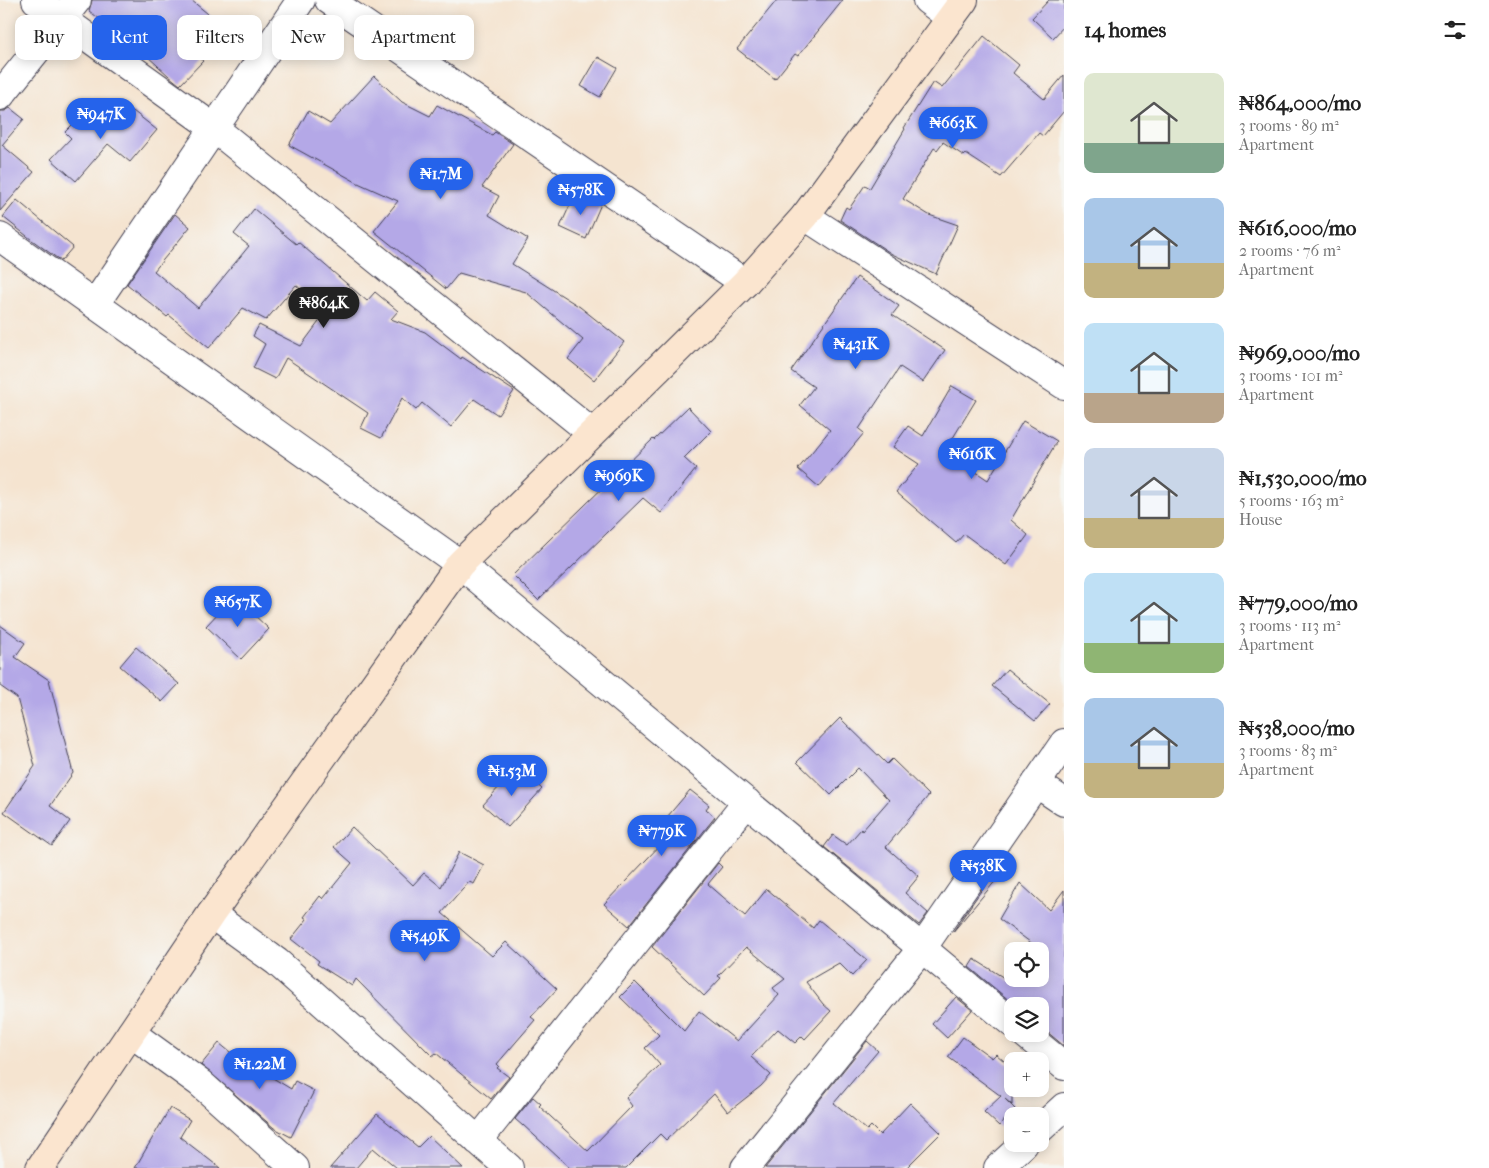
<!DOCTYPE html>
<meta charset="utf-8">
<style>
:root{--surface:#fff;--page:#f2f2f2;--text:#222;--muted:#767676;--accent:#2563eb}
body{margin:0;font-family:"IM FELL French Canon",serif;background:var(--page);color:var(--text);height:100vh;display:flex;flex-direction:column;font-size:19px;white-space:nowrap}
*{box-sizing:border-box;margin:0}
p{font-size:16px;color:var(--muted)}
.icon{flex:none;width:28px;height:28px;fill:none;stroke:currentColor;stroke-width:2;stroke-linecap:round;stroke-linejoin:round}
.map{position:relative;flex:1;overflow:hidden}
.sheet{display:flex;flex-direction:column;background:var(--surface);width:425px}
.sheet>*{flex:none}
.guide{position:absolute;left:15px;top:15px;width:475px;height:45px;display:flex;gap:10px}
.controls{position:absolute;left:1004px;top:942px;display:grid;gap:10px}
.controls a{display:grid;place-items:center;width:45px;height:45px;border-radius:10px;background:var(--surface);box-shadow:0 2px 12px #0003;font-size:25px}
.price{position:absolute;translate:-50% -42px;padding:0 11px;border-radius:18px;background:var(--accent);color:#fff;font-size:16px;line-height:32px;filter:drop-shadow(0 1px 2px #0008)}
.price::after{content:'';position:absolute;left:50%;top:30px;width:15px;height:11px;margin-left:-8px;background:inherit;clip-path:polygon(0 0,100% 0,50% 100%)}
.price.current{background:#222;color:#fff}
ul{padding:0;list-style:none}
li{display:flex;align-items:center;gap:15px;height:125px;padding:0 20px}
li span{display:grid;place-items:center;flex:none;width:140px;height:100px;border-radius:10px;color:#555}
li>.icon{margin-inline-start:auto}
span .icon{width:60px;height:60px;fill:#fffc;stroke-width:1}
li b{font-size:21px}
h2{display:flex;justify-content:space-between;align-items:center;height:60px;padding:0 20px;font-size:21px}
.tag{padding:0 18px;border-radius:10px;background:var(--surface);box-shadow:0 2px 12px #0003;font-size:18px;line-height:45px}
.tag.current{background:var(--accent);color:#fff}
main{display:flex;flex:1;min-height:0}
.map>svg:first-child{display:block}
.building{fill:#b4a8e7}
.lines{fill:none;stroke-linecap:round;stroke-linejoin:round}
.street-casing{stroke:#423f51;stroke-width:30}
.secondary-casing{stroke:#423f51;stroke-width:30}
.street{stroke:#fff;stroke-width:28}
.secondary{stroke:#fbe5cf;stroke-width:28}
</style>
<main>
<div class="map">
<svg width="1064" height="1168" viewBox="0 0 1064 1168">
<rect width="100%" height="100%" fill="#f6f6f2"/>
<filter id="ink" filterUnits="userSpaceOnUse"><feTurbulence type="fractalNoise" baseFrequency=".02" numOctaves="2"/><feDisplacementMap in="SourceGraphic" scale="10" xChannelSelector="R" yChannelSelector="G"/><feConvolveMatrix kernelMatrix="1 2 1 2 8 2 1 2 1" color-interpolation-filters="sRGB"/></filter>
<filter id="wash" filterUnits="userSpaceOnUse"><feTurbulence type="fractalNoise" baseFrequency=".0096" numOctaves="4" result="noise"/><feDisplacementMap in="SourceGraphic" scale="20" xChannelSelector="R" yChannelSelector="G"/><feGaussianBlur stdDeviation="1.12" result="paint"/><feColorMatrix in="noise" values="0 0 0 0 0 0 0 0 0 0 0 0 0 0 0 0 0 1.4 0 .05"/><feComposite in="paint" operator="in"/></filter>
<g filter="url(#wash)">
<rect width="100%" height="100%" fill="#f5e4d0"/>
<g id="blocks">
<path class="building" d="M92 0H191L224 27 199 57 203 61 180 85 169 76 135 45 89 11Z
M777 0H843L798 56 795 54 775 79 737 49Z
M1049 0H1064V26L1053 38 1032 18Z
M984 36 1019 65 1013 73 1044 99 1064 75V111L1043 136 1039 133 1001 177 966 154 964 156 943 142 937 150 934 148 903 199 929 215 958 225 936 274 892 254 840 220 846 207 849 209 865 185 870 188 905 129 904 128 933 82 942 88Z
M598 57 617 68 600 97 581 86Z
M374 76 402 102 430 116 437 105 492 135 495 132 513 144 482 187 499 196 489 215 528 239 512 264 580 307 624 342 594 380 568 359 583 340 526 292 459 273 446 289 374 231 398 201 358 183 289 145 308 111 330 124Z
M93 104 118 129 133 111 157 130 130 162 108 144 76 181 51 159 71 138 65 132Z
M10 108 24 119 2 145 34 172 0 211V111H5Z
M576 192 601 204 586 239 560 227Z
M17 200 73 247 61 261 32 240 3 217Z
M254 209 296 244 298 242 367 301 375 292 398 311 391 319 425 332 461 359 462 357 514 391 498 415 474 399 451 427 422 403 416 410 402 398 381 438 361 428 368 413 286 358 275 379 253 368 265 344 253 336 259 325 301 346 327 311 296 285 266 320 243 308 209 348 169 315 167 317 127 284 175 214 190 227 154 271 198 308 249 246 234 234Z
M857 277 899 306 892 315 945 350 923 382 900 367 859 429 864 433 819 487 798 469 830 430 800 405 814 387 791 371Z
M952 386 976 400 945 451 988 480 1023 421 1057 441 1011 520 1028 535 1006 565 964 534 956 543 896 492 919 464 893 447 908 426 923 436Z
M688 407 711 431 684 458 696 469 661 513 643 498 538 600 513 575 653 439 654 440Z
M234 596 269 629 241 659 206 626Z
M0 625 25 643 15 657 49 680 73 773 50 806 70 821 52 846 4 812 35 766 17 698 0 686Z
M136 647 179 684 162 702 120 666Z
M1007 669 1050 704 1035 721 992 686Z
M840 718 887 764 892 759 929 795 886 847 919 876 905 893 928 913 919 925 824 847 833 835 847 845 861 829 862 831 889 800 858 768 831 795 797 762Z
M517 767 542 789 508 827 483 805Z
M690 790 709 805 706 809 715 817 629 926 604 904 666 839 656 830Z
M352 827 413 885 424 873 441 887 459 852 484 865 474 884 469 882 442 913 492 956 506 942 557 989 531 1017 535 1020 497 1064 499 1066 497 1068 509 1077 491 1099 436 1053 432 1056 356 979 352 986 317 964 319 961 291 939 307 919 304 917 320 896 323 899 352 863 334 847Z
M718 863 722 867 708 884 745 916 767 889 813 928 819 920 867 960 852 976 839 963 806 982 823 1004 831 1011 805 1039 802 1036 795 1043 778 1029 751 1057 771 1075 761 1086 728 1112 714 1094 666 1140 660 1134 626 1168H570L523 1125V1126L515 1119 533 1097 541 1104 539 1106 588 1151 632 1106 626 1098 660 1065 645 1048 659 1035 620 997 635 982 684 1031 699 1011 737 1041 779 995 773 988 785 979 746 947 718 976 721 978 704 996 652 947Z
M996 869 1002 873 952 933Z
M1020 883 1049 910 1064 890V1046L1040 1026V1006H1016L969 967 974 959 1009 981 1012 976V979H1040V951H1030L1034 945 999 919Z
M956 997 972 1010 947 1038 932 1024Z
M963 1037 992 1058 996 1054 1012 1068V1105L1005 1099 1015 1109 999 1126 984 1112 1001 1096 948 1057Z
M867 1041 878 1051 834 1103 867 1130 871 1126 880 1135 910 1103 941 1133 906 1168H765Z
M219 1043 230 1052 291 1089 295 1081 314 1091 291 1137 274 1128 201 1065Z
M170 1108 190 1120 180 1137 220 1168H135Z
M377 1114 418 1147 429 1136 463 1168H397L373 1148 356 1168H330Z"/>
</g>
</g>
<g filter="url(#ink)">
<use href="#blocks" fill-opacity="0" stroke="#423f51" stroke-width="1"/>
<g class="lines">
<defs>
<path id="street" d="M36 0 214 128 592 433
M329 0 745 283
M927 0 951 18
M0 96 77 0
M805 216 1064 385
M0 237 460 564 1012 1023
M95 304 301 0
M1036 783 1064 802
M211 914 277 962 509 1168
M131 1033 200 1083 295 1168
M1025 1034 1064 1066
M1040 1129 1064 1107
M478 1141 747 802
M745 1168 923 947 1064 743
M998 1168 1024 1144"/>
<path id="secondary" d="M40 1168 211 914 460 564 745 283 805 216 964 0"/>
</defs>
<use href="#street" class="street-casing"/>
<use href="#secondary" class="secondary-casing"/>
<use href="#street" class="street"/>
<use href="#secondary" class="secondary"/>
</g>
</g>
</svg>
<div class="controls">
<a><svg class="icon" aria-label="locate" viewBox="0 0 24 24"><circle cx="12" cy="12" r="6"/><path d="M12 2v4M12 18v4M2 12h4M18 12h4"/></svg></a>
<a><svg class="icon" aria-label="layers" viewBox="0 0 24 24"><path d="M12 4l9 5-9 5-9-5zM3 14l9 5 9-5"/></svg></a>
<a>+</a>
<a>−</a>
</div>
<b class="price" style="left:101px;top:140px">₦947K</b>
<b class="price" style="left:953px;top:149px">₦663K</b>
<b class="price" style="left:441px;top:200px">₦1.7M</b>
<b class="price" style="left:581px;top:216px">₦578K</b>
<b class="price current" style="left:324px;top:329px">₦864K</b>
<b class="price" style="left:856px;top:370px">₦431K</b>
<b class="price" style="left:972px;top:480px">₦616K</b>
<b class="price" style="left:619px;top:502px">₦969K</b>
<b class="price" style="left:238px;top:628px">₦657K</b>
<b class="price" style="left:512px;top:797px">₦1.53M</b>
<b class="price" style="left:662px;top:857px">₦779K</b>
<b class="price" style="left:983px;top:892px">₦538K</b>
<b class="price" style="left:425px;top:962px">₦549K</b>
<b class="price" style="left:260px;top:1090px">₦1.22M</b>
<div class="guide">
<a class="tag">Buy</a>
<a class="tag current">Rent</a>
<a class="tag">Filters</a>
<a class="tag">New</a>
<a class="tag">Apartment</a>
</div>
</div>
<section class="sheet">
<h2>14 homes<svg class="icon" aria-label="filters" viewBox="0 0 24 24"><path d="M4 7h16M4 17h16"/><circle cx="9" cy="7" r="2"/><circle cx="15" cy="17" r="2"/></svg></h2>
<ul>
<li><span style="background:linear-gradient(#dfe7d0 70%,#7fa58c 0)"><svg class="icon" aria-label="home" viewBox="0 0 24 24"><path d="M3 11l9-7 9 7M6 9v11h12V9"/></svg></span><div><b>₦864,000/mo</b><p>3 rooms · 89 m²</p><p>Apartment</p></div></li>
<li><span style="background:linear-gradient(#a9c7e8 65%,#c2b280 0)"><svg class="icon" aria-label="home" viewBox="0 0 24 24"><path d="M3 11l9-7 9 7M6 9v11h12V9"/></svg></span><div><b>₦616,000/mo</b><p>2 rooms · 76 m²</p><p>Apartment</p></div></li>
<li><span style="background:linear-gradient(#bfe0f5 70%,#b9a48a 0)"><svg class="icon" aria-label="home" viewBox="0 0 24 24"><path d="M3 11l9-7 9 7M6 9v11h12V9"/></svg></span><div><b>₦969,000/mo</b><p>3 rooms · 101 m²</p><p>Apartment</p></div></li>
<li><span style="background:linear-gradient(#c9d6e8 70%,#c2b280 0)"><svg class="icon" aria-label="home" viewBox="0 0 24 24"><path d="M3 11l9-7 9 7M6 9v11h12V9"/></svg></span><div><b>₦1,530,000/mo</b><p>5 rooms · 163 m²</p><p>House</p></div></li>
<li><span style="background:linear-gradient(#bfe0f5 70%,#8fb573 0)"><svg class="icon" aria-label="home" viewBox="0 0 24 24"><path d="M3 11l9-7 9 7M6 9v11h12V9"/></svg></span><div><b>₦779,000/mo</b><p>3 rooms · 113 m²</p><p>Apartment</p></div></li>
<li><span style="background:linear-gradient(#a9c7e8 65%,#c2b280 0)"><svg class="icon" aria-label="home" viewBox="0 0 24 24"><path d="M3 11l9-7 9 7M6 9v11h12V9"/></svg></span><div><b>₦538,000/mo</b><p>3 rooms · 83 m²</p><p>Apartment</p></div></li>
</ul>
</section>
</main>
